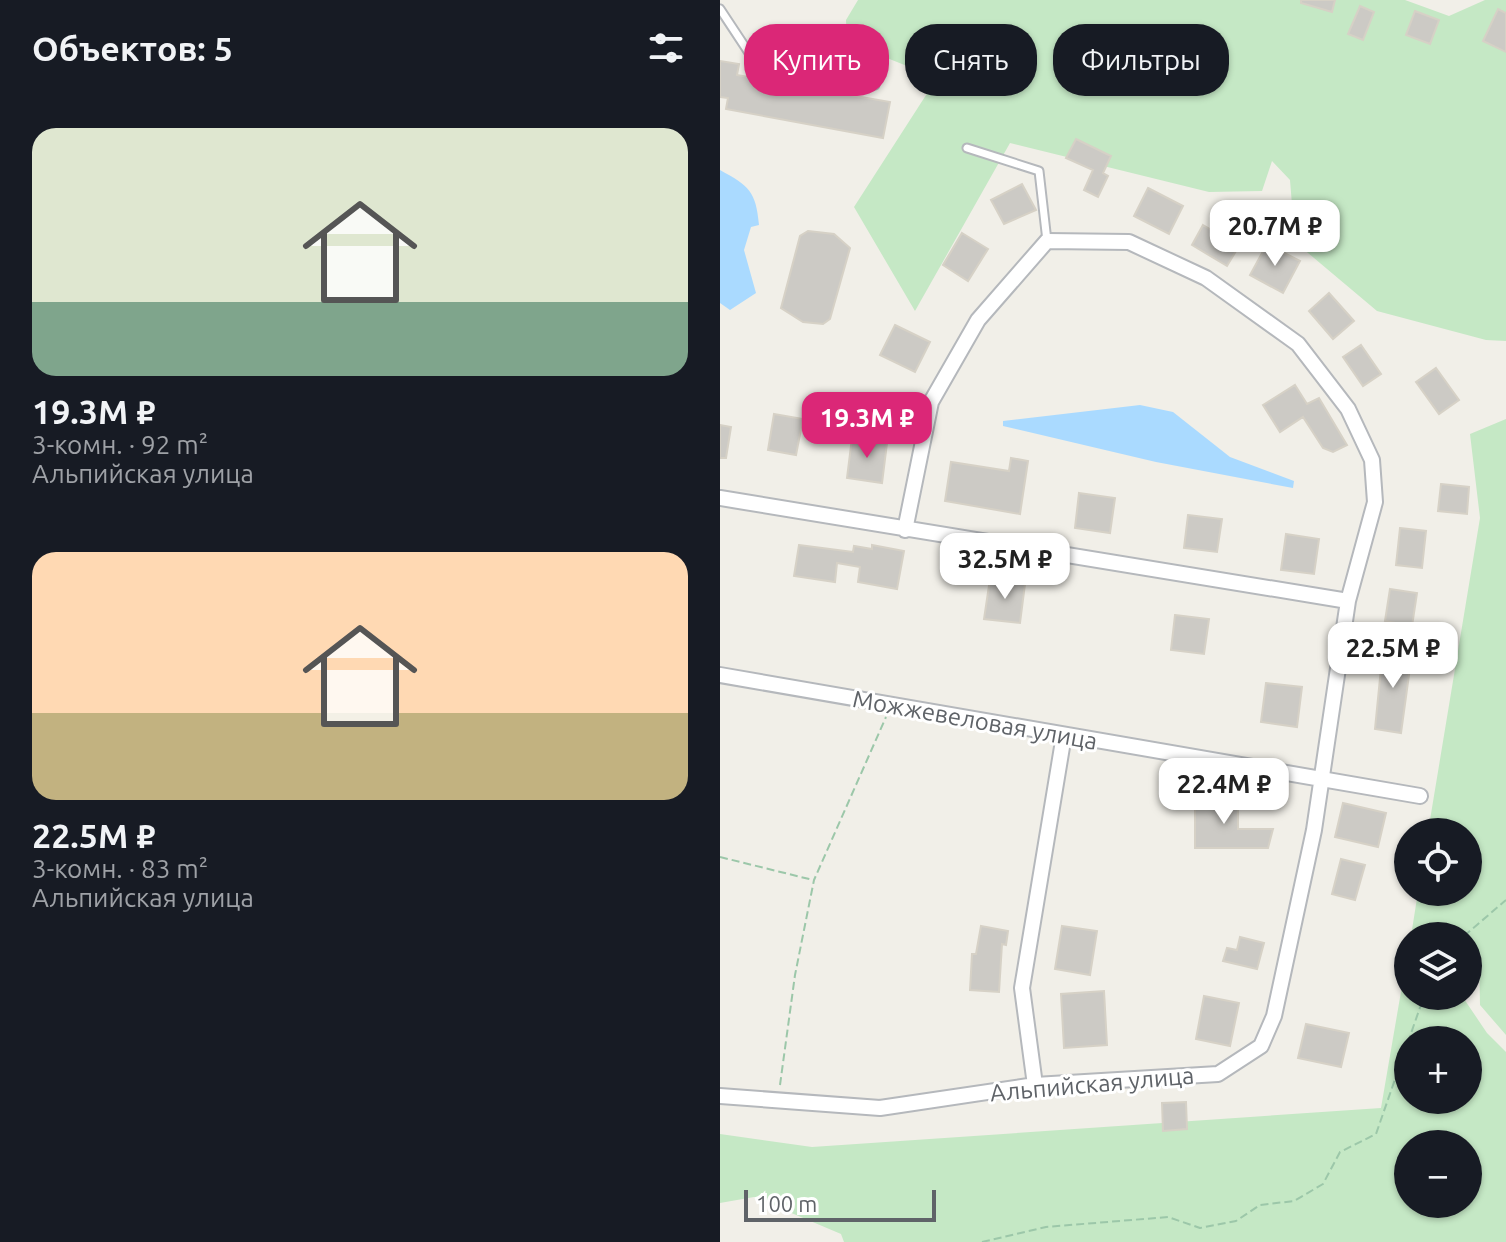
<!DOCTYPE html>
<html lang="ru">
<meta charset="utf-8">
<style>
:root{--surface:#171b24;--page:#20242c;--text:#f1f3f6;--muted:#9ea1a6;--accent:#db2777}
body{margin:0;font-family:Ubuntu,sans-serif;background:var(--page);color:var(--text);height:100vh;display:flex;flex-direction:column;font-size:30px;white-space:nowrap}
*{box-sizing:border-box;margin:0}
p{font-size:26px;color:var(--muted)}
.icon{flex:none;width:44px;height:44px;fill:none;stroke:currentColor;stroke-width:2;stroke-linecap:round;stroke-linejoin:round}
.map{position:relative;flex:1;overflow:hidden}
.details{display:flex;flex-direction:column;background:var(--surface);width:720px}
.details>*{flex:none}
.banner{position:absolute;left:24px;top:24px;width:642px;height:72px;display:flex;gap:16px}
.tools{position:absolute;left:674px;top:818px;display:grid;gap:16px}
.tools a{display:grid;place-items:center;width:88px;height:88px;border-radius:50%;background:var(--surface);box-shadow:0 2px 6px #0004;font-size:40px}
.scale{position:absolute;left:24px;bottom:20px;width:192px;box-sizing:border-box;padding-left:8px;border:4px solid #5f6368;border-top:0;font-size:22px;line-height:28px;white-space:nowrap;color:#5f6368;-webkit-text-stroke:6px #fff;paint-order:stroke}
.price{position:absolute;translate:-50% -68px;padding:0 18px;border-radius:16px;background:#fff;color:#222;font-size:26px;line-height:52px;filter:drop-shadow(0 2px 4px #0008)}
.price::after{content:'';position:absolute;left:50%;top:48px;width:24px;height:18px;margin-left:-12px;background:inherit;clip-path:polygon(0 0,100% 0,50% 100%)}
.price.active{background:var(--accent);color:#fff}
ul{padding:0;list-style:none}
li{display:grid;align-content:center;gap:16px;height:424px;padding:0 32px}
li span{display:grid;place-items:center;height:248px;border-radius:24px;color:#555}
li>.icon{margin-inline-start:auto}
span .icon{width:144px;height:144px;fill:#fffc;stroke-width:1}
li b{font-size:34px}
h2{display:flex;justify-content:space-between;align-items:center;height:96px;padding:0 32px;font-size:34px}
.tag{padding:0 28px;border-radius:32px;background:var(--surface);box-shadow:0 2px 6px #0004;font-size:28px;line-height:72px}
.tag.active{background:var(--accent);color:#fff}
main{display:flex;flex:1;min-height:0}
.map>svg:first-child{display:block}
.green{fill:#c5e8c5;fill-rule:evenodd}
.water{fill:#aadaff}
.building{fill:#cccac5;stroke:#d6d1c6;stroke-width:2}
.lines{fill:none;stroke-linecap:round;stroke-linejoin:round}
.lane-casing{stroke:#b5b8bc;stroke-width:11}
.street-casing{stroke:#b5b8bc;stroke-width:18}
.path{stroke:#9cc7a9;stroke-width:2;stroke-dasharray:8 4;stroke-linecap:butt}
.lane{stroke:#fff;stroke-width:7}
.street{stroke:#fff;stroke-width:14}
.labels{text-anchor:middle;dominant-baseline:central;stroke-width:6;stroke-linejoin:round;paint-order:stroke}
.street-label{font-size:24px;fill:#5f6368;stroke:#fff}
</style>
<main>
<section class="details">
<h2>Объектов: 5<svg class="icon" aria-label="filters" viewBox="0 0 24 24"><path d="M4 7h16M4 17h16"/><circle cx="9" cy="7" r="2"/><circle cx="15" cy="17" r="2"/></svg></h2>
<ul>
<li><span style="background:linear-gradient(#dfe7d0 70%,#7fa58c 0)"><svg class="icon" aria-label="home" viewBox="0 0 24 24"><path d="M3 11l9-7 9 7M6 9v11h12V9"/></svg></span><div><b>19.3M ₽</b><p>3-комн. · 92 m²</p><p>Альпийская улица</p></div></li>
<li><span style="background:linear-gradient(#ffd9b3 65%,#c2b280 0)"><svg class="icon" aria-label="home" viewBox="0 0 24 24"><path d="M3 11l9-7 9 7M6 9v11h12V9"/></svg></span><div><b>22.5M ₽</b><p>3-комн. · 83 m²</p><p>Альпийская улица</p></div></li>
</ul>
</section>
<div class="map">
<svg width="786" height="1242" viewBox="0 0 786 1242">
<rect width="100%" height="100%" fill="#f1efe8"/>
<path class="green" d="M138 0H685L729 16 765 0H786V341L766 340 657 311 575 242 570 180 552 161 542 191 489 192 290 143 195 311 134 207 217 78 127 42 126 20Z
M786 419V1035L760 1005 759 952 748 954V936H691L698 892H748V832H708L760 518 750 434Z
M688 951V996H742L767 1033 786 1052V1242H124L121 1234 34 1197 0 1203V1134L92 1147 661 1108ZM688 1040H748V1100H688ZM688 1144H748V1204H688Z"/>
<path class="water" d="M0 170C29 186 36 191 39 225L31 227 24 250 36 293 10 310 0 303Z
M420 405 453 412 510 457 574 481 573 488 436 462 283 426V421Z"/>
<path class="building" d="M581 0H615L612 12 581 3Z
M640 6 654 12 643 40 628 34Z
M778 9 786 13V52L763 41Z
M695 11 719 20 710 44 686 35Z
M0 61 19 64 17 75 170 102 163 138 6 109 8 98 0 97Z
M356 139 391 156 383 173 388 176 378 197 364 190 373 170 346 158Z
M302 184 316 210 284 224 271 200Z
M428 188 463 206 449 234 414 216Z
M483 225 519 246 507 266 472 245Z
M88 231 114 234 130 248 110 319 103 324 83 322 61 308 80 236Z
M242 233 268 249 248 281 223 265Z
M547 244 580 261 563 293 530 275Z
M609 293 634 321 613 339 589 311Z
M175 325 210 342 195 372 160 355Z
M641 345 661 374 643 386 623 357Z
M716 368 739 400 719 414 696 382Z
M575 385 587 404 599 398 627 445 613 452 603 448 583 417 560 432 543 405Z
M54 414 83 419 76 455 48 450Z
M0 425 11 427 6 458H0Z
M132 438 167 443 162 483 127 478Z
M291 458 308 461 300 514 225 501 231 462 289 471Z
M721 484 749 487 747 514 718 511Z
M359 493 395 498 390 533 355 528Z
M468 515 502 519 497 552 464 548Z
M680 528 706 531 702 568 676 565Z
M566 534 599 539 594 574 561 570Z
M79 545 133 552 134 546 152 549V545L184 551 177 589 138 582 140 567 117 563 115 582 74 576Z
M270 579 305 584 300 623 264 619Z
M670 589 697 593 692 626 665 621Z
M455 615 489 619 484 654 451 650Z
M663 648 692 653 681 733 655 729Z
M546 683 582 687 577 727 541 722Z
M486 793H505V799H514V809H518V829H553L548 848H475V798H486Z
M623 803 666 813 658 847 615 837Z
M621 859 645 865 635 900 612 894Z
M261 926 288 931 286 945 282 944 279 992 250 990 252 954H256Z
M342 926 377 931 370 975 335 969Z
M520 937 544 943 537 969 503 961 507 948 517 950Z
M384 991 387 1045 344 1048 341 994Z
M484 996 519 1003 510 1046 476 1039Z
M586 1024 629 1033 621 1067 578 1058Z
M466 1102 467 1129 443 1131 442 1103Z"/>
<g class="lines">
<defs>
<path id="lane" d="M0 9 39 68 155 85
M247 148 319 171 327 241"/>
<path id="street" d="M0 498 628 601
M0 675 700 796
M315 1085 302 988 344 735
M0 1096 160 1108 315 1085 498 1074 541 1046 554 1016 594 830 628 601 655 502 652 460 628 409 578 344 486 278 409 242 327 241 258 320 211 402 185 530"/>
</defs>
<use href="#lane" class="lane-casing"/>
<use href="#street" class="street-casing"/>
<path class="path" d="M0 857 93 880
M744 936 786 900
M60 1085 75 975 94 880 166 717
M262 1242 326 1227 448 1217 480 1228 516 1221 540 1205 574 1201 603 1184 620 1152 656 1134 704 996"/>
<use href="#lane" class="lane"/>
<use href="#street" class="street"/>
</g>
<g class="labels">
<g class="street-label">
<text transform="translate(255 720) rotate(10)">Можжевеловая улица</text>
<text transform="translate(372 1084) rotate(-5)">Альпийская улица</text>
</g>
</g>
</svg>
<div class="tools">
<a><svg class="icon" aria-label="locate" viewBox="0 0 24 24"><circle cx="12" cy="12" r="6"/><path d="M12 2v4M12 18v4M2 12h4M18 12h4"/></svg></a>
<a><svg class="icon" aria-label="layers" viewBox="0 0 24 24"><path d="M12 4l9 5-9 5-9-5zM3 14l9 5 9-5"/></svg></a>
<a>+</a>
<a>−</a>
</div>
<div class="scale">100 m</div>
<b class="price" style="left:555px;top:268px">20.7M ₽</b>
<b class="price active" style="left:147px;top:460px">19.3M ₽</b>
<b class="price" style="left:285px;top:601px">32.5M ₽</b>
<b class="price" style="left:673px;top:690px">22.5M ₽</b>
<b class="price" style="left:504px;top:826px">22.4M ₽</b>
<div class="banner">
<a class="tag active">Купить</a>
<a class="tag">Снять</a>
<a class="tag">Фильтры</a>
</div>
</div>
</main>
